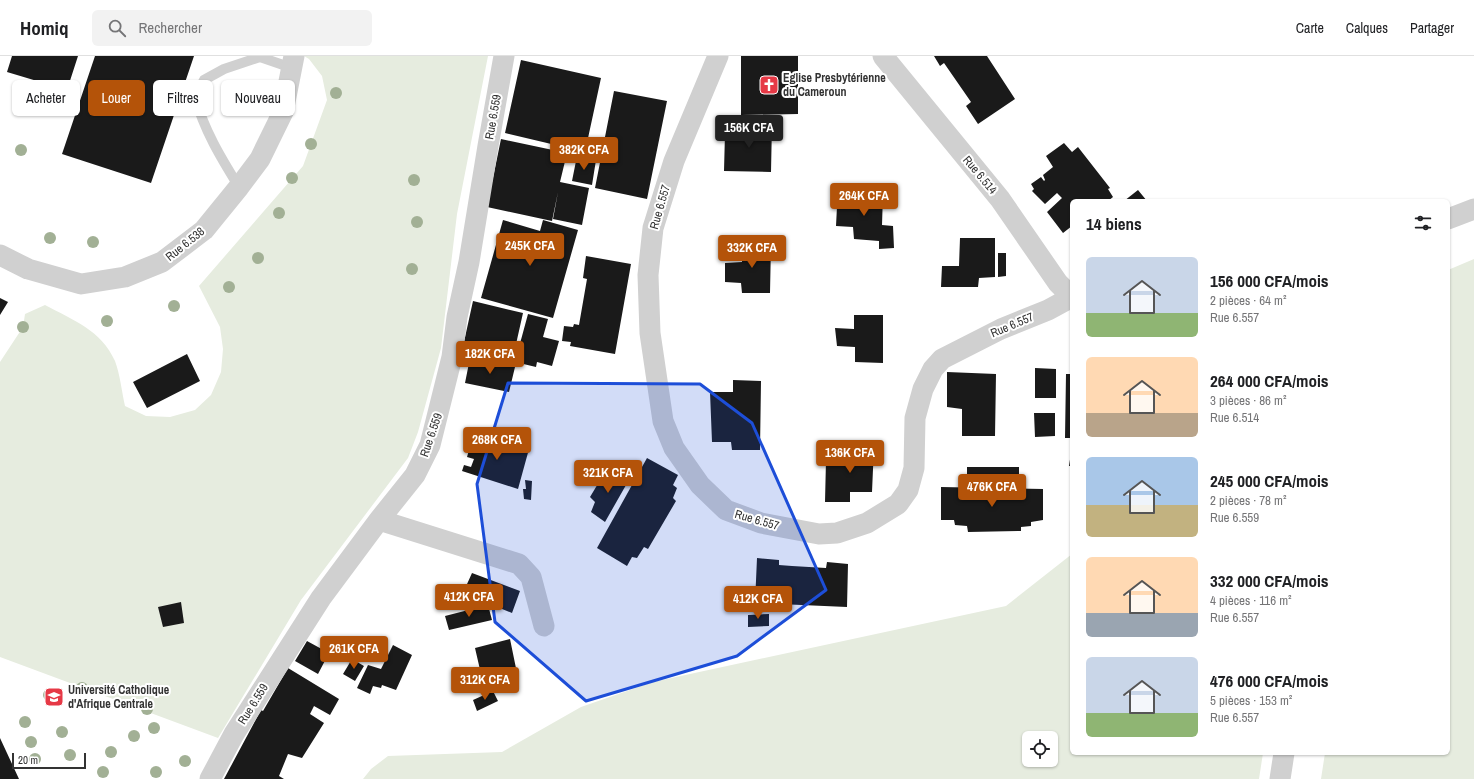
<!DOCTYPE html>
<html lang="fr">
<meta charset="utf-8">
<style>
:root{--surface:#fff;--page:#f2f2f2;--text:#202124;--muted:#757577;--line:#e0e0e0;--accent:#b45309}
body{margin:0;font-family:"Archivo Narrow",sans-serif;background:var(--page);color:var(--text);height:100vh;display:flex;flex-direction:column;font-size:15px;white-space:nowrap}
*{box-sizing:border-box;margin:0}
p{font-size:13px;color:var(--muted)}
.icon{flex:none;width:22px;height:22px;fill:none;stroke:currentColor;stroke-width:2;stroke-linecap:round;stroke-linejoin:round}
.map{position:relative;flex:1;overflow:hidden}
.drawer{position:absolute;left:1070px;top:143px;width:380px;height:556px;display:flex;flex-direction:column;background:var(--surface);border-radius:6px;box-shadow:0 1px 3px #0004}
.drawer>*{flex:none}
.hud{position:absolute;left:12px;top:24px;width:380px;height:36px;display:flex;gap:8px}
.tools{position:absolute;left:1022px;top:675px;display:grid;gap:8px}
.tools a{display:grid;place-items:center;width:36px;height:36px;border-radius:6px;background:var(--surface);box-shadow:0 1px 3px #0004;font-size:20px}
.scale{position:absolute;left:12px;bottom:10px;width:74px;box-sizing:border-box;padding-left:4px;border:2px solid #333;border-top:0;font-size:11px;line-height:14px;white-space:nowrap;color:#333;-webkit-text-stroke:3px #fff;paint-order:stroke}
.price{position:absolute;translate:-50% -34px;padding:0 9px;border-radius:4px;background:var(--accent);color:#fff;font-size:13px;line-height:26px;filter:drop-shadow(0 1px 2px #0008)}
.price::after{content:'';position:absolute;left:50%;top:24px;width:12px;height:9px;margin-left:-6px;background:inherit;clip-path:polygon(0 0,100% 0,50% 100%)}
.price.current{background:#222;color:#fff}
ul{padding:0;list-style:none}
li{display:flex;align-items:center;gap:12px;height:100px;padding:0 16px}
li span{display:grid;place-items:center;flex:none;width:112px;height:80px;border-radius:6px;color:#555}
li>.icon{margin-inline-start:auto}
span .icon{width:48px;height:48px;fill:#fffc;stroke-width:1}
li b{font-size:17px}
h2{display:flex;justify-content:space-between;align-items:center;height:48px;padding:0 16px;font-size:17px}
.tag{padding:0 14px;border-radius:6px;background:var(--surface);box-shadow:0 1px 3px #0004;font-size:14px;line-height:36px}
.tag.current{background:var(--accent);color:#fff}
header{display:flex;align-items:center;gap:24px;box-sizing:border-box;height:56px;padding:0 20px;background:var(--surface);border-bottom:1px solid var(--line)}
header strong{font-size:19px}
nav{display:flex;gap:22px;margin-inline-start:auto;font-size:14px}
.search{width:280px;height:36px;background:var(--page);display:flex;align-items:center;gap:10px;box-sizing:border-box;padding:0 14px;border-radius:6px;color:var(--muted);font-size:15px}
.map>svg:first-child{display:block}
.green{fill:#e6ecdf;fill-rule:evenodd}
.building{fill:#1a1a1a}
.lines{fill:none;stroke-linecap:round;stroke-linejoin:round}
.lane{stroke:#d0d0d0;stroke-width:10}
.street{stroke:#d0d0d0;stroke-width:21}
.tree{fill:#a2b095}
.marked{fill:#1d4ed8;fill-opacity:0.2;stroke:#1d4ed8;stroke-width:3;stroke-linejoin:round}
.labels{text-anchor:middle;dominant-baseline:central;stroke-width:4;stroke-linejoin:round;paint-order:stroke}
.poi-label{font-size:12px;font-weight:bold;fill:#333;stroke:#fff;text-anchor:start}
.street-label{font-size:12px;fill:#333;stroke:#fff}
</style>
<header>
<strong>Homiq</strong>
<div class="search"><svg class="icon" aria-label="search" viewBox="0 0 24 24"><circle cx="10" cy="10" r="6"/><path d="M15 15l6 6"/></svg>Rechercher</div>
<nav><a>Carte</a><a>Calques</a><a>Partager</a></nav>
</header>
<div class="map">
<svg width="1474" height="723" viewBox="0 0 1474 723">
<rect width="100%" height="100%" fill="#fff"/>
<path class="green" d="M304 0H488L457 158 441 292 418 376 408 402 301 544 218 682 0 601V306L23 271 25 258 45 249C73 264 101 274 115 305 120 318 122 337 125 350L146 360 170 361 195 354 211 339 221 316 223 293 220 271 199 230 303 110 327 44 322 20 309 3Z
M1474 203V723H1321L1325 697H1448V214Z
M1072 498V697H1263L1259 723H363L371 713 388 700 502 696 581 651 653 626 1006 550ZM1029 682H1051V704H1029Z"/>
<path class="building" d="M12 0H78L67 34 7 16Z
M95 0H194L151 127 62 98Z
M741 0H798V58L741 59Z
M934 0H987L1015 43 978 68 966 50 971 46 944 7 940 10Z
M521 4 601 22 585 96 505 77Z
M614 35 667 45 647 143 595 132Z
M744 66 772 67 771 116 724 115 725 77H744Z
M501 83 567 97 560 126 589 132 582 169 553 163 558 136 552 165 487 151Z
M1064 87 1072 96 1078 91 1110 132 1108 133 1113 141 1108 145H1072V170L1063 177 1047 156 1062 142 1057 137 1045 148 1032 135 1034 133 1031 128 1041 121 1044 125 1045 124 1043 119 1053 111 1046 100Z
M577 100 596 104 592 129 572 125Z
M838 131 852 132 851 149H854L855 139 883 138 882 169 893 170 894 192 879 193V185L854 183 853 171 836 170Z
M1138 134 1147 145H1124Z
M503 164 540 175 543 164 578 174 553 262 481 242Z
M960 182H995V221L979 222 978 231H941L942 210H959Z
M743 187 771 188 770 237H742L741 227 725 226V207L742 206Z
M998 197H1006V220L998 221Z
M586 200 631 208 615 298 570 290 571 286 562 285 564 270 573 271 574 268 579 269 587 223 583 222Z
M0 242 8 246 0 259Z
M473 245 523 257 512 306 462 295Z
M528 258 548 263 543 281 559 285 552 310 537 306 536 311 515 306Z
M854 259H883V307L855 306V291L837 290 835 272 854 273Z
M187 298 200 325 147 352 133 326Z
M470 302 515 311 509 336 465 327Z
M1035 312 1056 313V342H1035Z
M947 316 996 318 995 380H962V353L947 351Z
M1066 318H1072V382H1065Z
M733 324 761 325 760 394H732L731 386H712L710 336H733Z
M1034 357H1055V380L1035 381Z
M474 377 529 393 518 433 462 415 464 409 471 411 474 403 467 401Z
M845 388 874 390 872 436H850V446H825L826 404H845Z
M1071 397H1072V410H1069Z
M647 402 678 419 673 429 677 432 673 442 676 445 648 493 644 491 637 502 632 501 627 510 597 492Z
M967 411H1019V429H967Z
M616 413 630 422 605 466 591 456 595 446 590 441 602 421 608 425Z
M525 424 532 425 531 444 524 443 523 433H526Z
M941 431 1043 433V464L1031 466V470L1021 471V475L968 476 967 470 955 469 954 464H941Z
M757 502 779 504V509L792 510 826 512 827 506 848 508 847 551 755 547Z
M472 517 520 535 512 557 463 537Z
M181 546 184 567 163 571 158 551Z
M488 549 492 564 449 574 445 560Z
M769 558V570L748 571V559Z
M510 583 518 622 484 631 475 592Z
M307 585 329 597 318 618 295 605Z
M393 589 412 599 396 634 382 629 381 632 373 630 370 638 357 632 368 609 381 613Z
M352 603 364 610 355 625 343 618Z
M288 612 339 643 330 659 314 650 310 658 324 667 302 702 288 698 279 720 284 723H224L261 654 263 655Z
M493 635 498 645 477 655 473 644Z
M0 682 19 723H0Z"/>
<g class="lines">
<path class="lane" d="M239 131C221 102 204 74 195 41L204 24 224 13 260 1 292 12"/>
<path class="street" d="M718 0 674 105 653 172 648 219 650 277 663 365 674 392 700 429 726 454 761 467 819 478 837 477 867 467 898 448 908 434 914 412 915 362 923 333 933 313 942 303 1001 273 1048 254 1072 241
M883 0 1000 143 1058 227 1072 241
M1448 163 1474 153
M0 199 28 213 81 228 125 221 162 206 204 174 239 131 260 103 283 56 294 0
M379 464 519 508 531 521 544 570
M210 723 234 678 321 542 379 464 415 419 430 389 452 301 457 261 469 206 488 90 504 0
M1280 723 1284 697"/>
</g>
<g class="tree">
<circle cx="336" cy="37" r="6"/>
<circle cx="311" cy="88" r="6"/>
<circle cx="21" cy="94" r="6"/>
<circle cx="292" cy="122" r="6"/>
<circle cx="414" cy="124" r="6"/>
<circle cx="279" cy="157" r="6"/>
<circle cx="417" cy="166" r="6"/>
<circle cx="50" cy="182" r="6"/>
<circle cx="93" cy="186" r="6"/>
<circle cx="258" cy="202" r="6"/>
<circle cx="412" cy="213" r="6"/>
<circle cx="229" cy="231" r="6"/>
<circle cx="174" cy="250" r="6"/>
<circle cx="107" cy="265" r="6"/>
<circle cx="23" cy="271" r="6"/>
<circle cx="82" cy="632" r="6"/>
<circle cx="49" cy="639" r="6"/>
<circle cx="147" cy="653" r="6"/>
<circle cx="25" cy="666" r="6"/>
<circle cx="154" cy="672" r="6"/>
<circle cx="62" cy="676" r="6"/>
<circle cx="134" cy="680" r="6"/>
<circle cx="31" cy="686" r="6"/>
<circle cx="111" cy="696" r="6"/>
<circle cx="70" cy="699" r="6"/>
<circle cx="35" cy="703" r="6"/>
<circle cx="185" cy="705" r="6"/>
<circle cx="103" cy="716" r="6"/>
<circle cx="156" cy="716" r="6"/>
</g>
<path class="marked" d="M508 327 700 328 752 367 826 534 737 600 586 645 495 566 477 428Z"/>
<defs>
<symbol id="church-square" viewBox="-11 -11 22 22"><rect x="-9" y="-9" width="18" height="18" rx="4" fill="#e63946" stroke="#fff"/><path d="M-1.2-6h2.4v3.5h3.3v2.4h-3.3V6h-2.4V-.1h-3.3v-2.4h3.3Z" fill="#fff"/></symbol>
<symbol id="university-square" viewBox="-11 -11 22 22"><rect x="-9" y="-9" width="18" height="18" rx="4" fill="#e63946" stroke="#fff"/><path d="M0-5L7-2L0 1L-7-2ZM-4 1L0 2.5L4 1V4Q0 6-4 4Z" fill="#fff"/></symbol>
</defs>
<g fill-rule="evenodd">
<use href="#church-square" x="758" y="18" width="22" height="22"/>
<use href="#university-square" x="43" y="630" width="22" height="22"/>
</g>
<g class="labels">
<g class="poi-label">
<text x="783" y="22">Eglise Presbytérienne<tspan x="783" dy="14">du Cameroun</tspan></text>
<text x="68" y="634">Université Catholique<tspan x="68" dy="14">d'Afrique Centrale</tspan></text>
</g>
<g class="street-label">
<text transform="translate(493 61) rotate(-80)">Rue 6.559</text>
<text transform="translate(980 119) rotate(50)">Rue 6.514</text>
<text transform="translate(660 151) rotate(-74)">Rue 6.557</text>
<text transform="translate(185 188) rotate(-39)">Rue 6.538</text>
<text transform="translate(1012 269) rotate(-23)">Rue 6.557</text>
<text transform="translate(431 379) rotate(-71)">Rue 6.559</text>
<text transform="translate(757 464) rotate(16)">Rue 6.557</text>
<text transform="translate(253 648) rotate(-58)">Rue 6.559</text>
</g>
</g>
</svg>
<div class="tools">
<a><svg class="icon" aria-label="locate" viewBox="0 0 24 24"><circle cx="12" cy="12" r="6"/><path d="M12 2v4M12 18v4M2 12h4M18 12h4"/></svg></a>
</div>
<div class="scale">20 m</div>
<b class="price current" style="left:749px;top:93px">156K CFA</b>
<b class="price" style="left:584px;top:115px">382K CFA</b>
<b class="price" style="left:864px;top:161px">264K CFA</b>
<b class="price" style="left:530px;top:211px">245K CFA</b>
<b class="price" style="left:752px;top:213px">332K CFA</b>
<b class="price" style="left:490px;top:319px">182K CFA</b>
<b class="price" style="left:497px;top:405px">268K CFA</b>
<b class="price" style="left:850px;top:418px">136K CFA</b>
<b class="price" style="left:608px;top:438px">321K CFA</b>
<b class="price" style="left:992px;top:452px">476K CFA</b>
<b class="price" style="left:469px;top:562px">412K CFA</b>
<b class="price" style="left:758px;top:564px">412K CFA</b>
<b class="price" style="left:354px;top:614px">261K CFA</b>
<b class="price" style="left:485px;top:645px">312K CFA</b>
<div class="hud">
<a class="tag">Acheter</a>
<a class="tag current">Louer</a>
<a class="tag">Filtres</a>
<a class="tag">Nouveau</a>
</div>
<section class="drawer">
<h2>14 biens<svg class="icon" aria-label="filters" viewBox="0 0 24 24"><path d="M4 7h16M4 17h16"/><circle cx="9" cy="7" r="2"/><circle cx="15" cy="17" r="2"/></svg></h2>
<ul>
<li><span style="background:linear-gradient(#c9d6e8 70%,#8fb573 0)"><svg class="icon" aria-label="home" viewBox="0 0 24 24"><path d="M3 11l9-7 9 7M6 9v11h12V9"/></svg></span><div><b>156 000 CFA/mois</b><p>2 pièces · 64 m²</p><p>Rue 6.557</p></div></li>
<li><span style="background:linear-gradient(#ffd9b3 70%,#b9a48a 0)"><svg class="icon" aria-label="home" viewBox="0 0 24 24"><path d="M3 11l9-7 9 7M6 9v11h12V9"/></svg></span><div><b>264 000 CFA/mois</b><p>3 pièces · 86 m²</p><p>Rue 6.514</p></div></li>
<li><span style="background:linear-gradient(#a9c7e8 60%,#c2b280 0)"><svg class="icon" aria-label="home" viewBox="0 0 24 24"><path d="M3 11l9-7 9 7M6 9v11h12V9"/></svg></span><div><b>245 000 CFA/mois</b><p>2 pièces · 78 m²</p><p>Rue 6.559</p></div></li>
<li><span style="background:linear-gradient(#ffd9b3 70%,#9aa5b1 0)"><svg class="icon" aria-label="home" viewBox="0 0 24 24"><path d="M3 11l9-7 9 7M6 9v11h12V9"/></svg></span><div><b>332 000 CFA/mois</b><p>4 pièces · 116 m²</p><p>Rue 6.557</p></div></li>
<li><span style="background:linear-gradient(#c9d6e8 70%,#8fb573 0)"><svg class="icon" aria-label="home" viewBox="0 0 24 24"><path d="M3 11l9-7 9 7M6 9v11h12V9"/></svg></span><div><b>476 000 CFA/mois</b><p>5 pièces · 153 m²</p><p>Rue 6.557</p></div></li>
</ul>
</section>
</div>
